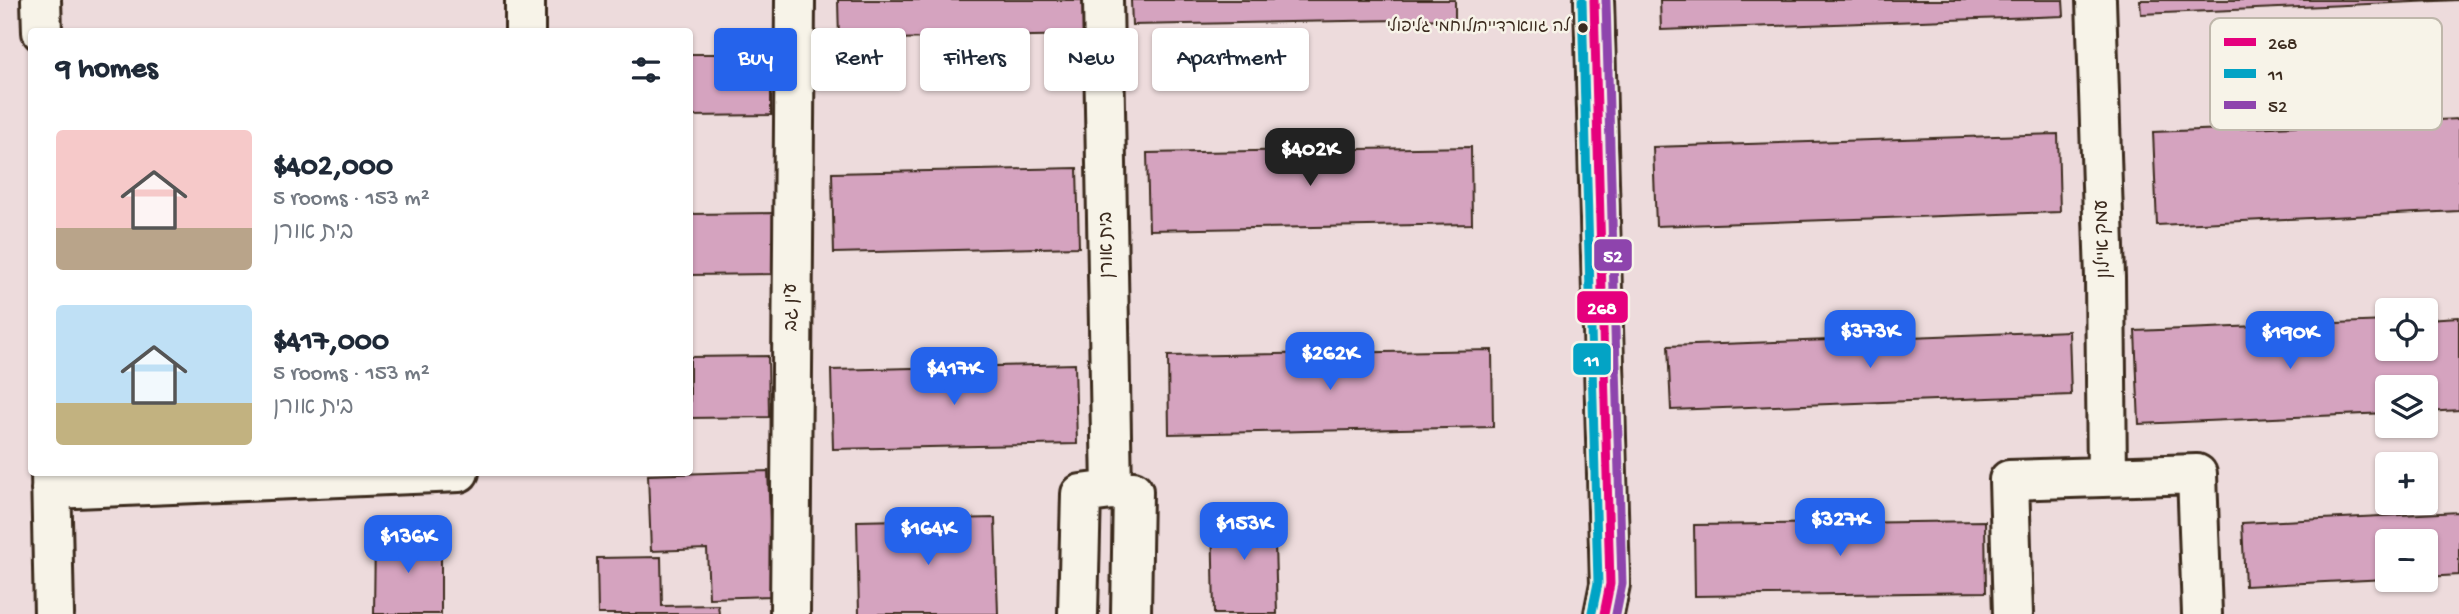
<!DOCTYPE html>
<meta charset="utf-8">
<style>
:root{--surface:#fff;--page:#f6f6f7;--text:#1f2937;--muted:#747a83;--accent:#2563eb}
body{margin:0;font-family:"Gochi Hand","Playpen Sans Hebrew",sans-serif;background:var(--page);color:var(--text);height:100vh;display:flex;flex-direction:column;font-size:26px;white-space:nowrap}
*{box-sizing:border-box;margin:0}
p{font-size:23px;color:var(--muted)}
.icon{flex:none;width:38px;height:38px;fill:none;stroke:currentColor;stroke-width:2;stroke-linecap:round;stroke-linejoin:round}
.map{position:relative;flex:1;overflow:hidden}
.panel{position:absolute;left:28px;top:28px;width:665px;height:448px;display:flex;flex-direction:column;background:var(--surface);border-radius:7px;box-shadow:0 2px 5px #0004}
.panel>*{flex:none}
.hud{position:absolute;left:714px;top:28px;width:665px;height:63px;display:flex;gap:14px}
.fabs{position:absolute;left:2375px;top:298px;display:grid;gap:14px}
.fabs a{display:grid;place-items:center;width:63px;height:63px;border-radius:7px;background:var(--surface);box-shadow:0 2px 5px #0004;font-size:35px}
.price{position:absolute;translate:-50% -60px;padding:0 16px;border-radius:14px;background:var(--accent);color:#fff;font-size:23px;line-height:46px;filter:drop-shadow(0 2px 4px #0008)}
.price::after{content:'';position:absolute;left:50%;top:42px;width:21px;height:16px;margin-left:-10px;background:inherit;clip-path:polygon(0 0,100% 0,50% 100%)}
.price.on{background:#222;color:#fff}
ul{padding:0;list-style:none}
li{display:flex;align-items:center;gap:21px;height:175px;padding:0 28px}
li span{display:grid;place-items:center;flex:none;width:196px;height:140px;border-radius:7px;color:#555}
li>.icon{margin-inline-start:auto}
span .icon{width:84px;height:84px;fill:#fffc;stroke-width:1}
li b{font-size:30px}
h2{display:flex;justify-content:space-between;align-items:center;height:84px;padding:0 28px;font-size:30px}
.tag{padding:0 24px;border-radius:7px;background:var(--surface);box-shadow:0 2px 5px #0004;font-size:24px;line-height:63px}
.tag.on{background:var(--accent);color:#fff}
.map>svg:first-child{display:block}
.building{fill:#d5a3bf;stroke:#3b2a1e;stroke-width:2}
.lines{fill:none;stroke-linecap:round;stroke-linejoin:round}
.minor-casing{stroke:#3b2a1e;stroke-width:44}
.secondary-casing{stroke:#3b2a1e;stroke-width:44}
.minor{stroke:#f7f3e8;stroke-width:38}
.secondary{stroke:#f7f3e8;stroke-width:38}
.bus-1-casing{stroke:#f7f3e8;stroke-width:14}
.bus-2-casing{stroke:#f7f3e8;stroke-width:14}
.bus-3-casing{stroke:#f7f3e8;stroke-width:14}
.bus-1{stroke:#e5007d;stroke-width:9}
.bus-2{stroke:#03a3c5;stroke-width:9}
.bus-3{stroke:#8e44ad;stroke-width:9}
.bus-dot{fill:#3b2a1e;stroke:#f7f3e8;stroke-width:2.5}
.labels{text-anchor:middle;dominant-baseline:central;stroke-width:5;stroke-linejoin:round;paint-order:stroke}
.bus-label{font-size:17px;fill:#3b2a1e;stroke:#f7f3e8;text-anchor:end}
.street-label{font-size:19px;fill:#3b2a1e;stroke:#f7f3e8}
.key{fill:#f7f3e8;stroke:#bfb7ab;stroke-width:2}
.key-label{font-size:19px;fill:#3b2a1e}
.line-badge{stroke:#f7f3e8;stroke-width:2.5}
.badge-label{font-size:19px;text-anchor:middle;font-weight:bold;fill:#fff}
</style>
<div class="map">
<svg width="2459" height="614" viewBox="0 0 2459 614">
<rect width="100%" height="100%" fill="#eddbdc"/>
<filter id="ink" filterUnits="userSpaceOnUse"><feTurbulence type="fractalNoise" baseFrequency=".0143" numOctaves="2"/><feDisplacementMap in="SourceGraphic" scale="14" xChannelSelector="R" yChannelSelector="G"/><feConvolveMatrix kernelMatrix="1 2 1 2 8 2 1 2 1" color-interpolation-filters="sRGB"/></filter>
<g filter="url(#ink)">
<path class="building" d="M838 0H1083L1084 35 839 40Z
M1131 0H1455V19L1132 25Z
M1660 0H2063L2064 16 1661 30Z
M2140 0H2459L2141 14Z
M690 54H771V115L690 116Z
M2459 119V211L2157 225 2153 132Z
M2058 134 2060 212 1656 226 1653 147Z
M1471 147 1472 224 1149 230 1147 153Z
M1077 168 1079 247 834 253 832 173Z
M776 213V274L690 275V214Z
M2459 317V410L2426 412V387H2387V413L2139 424 2135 331 2387 321V348H2426V319Z
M2069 331 2071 395 1671 410 1668 346Z
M1492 350 1493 427 1169 434 1168 356Z
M768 356 769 417 690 418V357Z
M1075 364 1077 444 833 449 831 370Z
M768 471 773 596 709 598 707 549 651 551 648 475Z
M1274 509 1277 614H1214L1212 511Z
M2459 512V575L2426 577V541H2387V579L2245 586 2242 523Z
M995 518 998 614H859L857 521Z
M1985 521 1986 592 1695 596 1694 525Z
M375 536 441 537V614H374Z
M661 557 662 606 718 605 719 614H598L597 558Z"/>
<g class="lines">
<defs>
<path id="minor" d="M41 0 42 32
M525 0V32
M1103 0 1112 490
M2096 0 2105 278 2107 477
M51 472 54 614
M51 489 459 472
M790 614 795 0
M1078 614 1081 494 1112 490 1133 491 1131 614
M2013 614 2009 480 2197 474 2202 614"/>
<path id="secondary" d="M1594 0 1610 584 1604 614"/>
</defs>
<use href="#minor" class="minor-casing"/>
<use href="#secondary" class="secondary-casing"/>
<use href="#minor" class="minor"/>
<use href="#secondary" class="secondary"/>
<defs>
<path id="bus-1" d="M1594 0 1610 584 1604 614"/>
<path id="bus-2" d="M1582 0 1598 583 1592 612"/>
<path id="bus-3" d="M1606 0 1622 584 1616 614"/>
</defs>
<use href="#bus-1" class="bus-1-casing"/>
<use href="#bus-2" class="bus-2-casing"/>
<use href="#bus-3" class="bus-3-casing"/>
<use href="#bus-1" class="bus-1"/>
<use href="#bus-2" class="bus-2"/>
<use href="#bus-3" class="bus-3"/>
</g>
</g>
<circle class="bus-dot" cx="1583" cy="28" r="6"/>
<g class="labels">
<g class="bus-label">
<text x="1570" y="28">לה גווארדייה/לוחמי גליפולי</text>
</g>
<g class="street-label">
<text transform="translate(2104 239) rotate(-92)">עמק איילון</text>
<text transform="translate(1108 245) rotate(-91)">בית אורן</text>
<text transform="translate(792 307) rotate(-90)">עין גב</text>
</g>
</g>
<rect x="2210" y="18" width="232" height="112" rx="10" class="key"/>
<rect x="2224" y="38" width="32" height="8" fill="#e5007d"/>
<rect x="2224" y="69" width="32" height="9" fill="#03a3c5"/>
<rect x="2224" y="101" width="32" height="8" fill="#8e44ad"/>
<g class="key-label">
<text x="2268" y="49">268</text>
<text x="2268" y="80">11</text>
<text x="2268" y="112">52</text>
</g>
<g class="line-badge">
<rect x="1593" y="238" width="40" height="34" rx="7" fill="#8e44ad"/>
<rect x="1576" y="290" width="53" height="34" rx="7" fill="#e5007d"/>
<rect x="1572" y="342" width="40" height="34" rx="7" fill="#03a3c5"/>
</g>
<g class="badge-label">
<text x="1613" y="262">52</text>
<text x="1602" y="314">268</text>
<text x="1592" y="366">11</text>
</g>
</svg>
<div class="fabs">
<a><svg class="icon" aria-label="locate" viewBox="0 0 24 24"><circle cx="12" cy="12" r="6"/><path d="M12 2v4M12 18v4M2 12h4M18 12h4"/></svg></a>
<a><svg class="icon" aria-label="layers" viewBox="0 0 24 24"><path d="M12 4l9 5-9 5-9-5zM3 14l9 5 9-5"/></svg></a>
<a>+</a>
<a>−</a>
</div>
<b class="price on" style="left:1310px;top:188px">$402K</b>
<b class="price" style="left:1870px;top:370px">$373K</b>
<b class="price" style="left:2290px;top:371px">$190K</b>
<b class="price" style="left:1330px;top:392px">$262K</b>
<b class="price" style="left:954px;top:407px">$417K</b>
<b class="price" style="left:1840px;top:558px">$327K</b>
<b class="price" style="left:1244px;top:562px">$153K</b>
<b class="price" style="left:928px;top:567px">$164K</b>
<b class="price" style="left:408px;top:575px">$136K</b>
<div class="hud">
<a class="tag on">Buy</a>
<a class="tag">Rent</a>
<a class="tag">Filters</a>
<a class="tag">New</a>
<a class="tag">Apartment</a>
</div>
<section class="panel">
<h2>9 homes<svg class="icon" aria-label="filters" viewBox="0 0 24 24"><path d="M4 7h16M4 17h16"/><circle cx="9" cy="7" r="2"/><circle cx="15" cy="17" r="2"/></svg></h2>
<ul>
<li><span style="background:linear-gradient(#f6c9c9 70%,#b9a48a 0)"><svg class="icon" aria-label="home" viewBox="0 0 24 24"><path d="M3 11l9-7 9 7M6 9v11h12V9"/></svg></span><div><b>$402,000</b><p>5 rooms · 153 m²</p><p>בית אורן</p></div></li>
<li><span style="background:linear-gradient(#bfe0f5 70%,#c2b280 0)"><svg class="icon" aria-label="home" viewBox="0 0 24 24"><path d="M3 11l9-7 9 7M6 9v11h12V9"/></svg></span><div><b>$417,000</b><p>5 rooms · 153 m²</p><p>בית אורן</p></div></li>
</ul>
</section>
</div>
